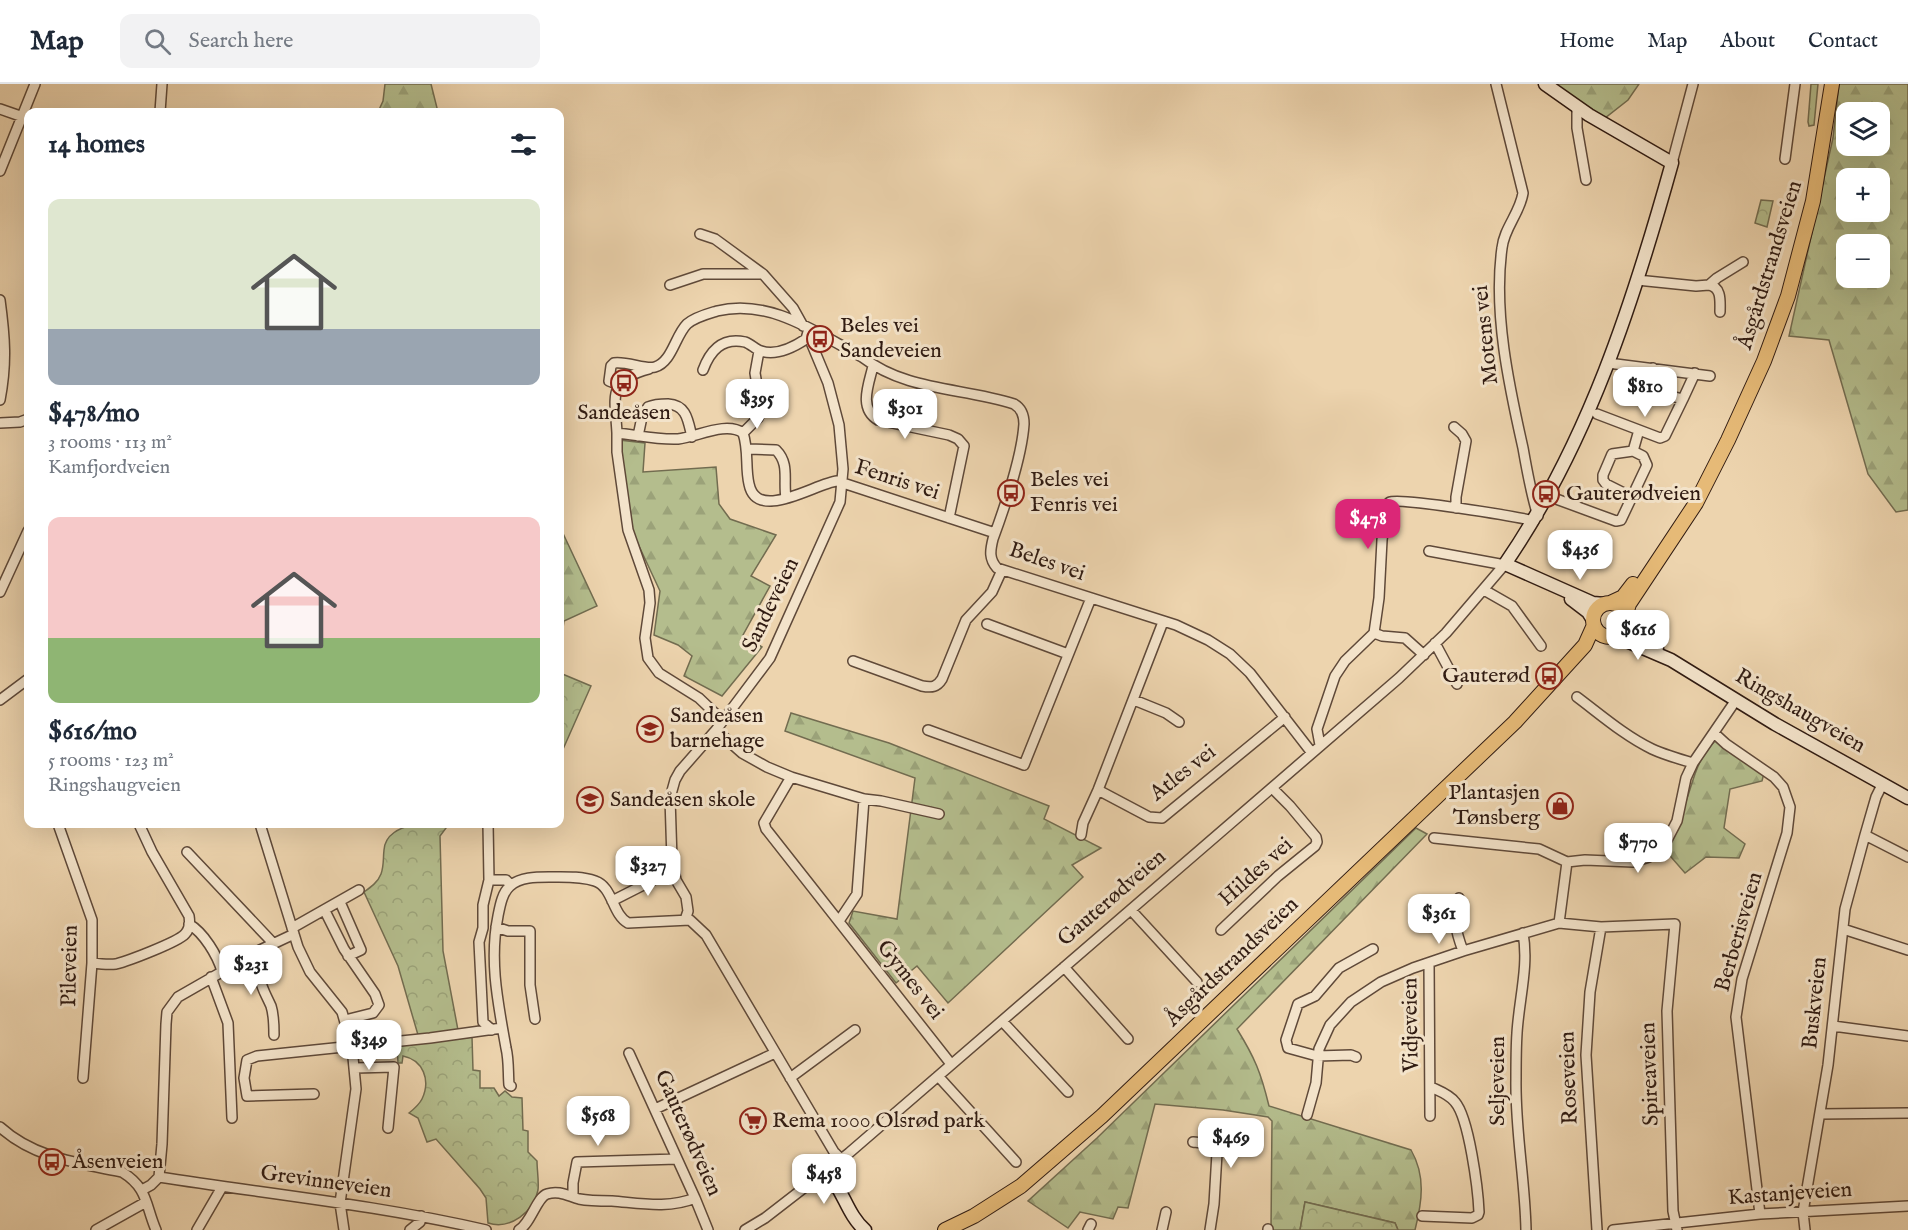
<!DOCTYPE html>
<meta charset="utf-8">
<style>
:root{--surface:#fff;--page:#f2f2f3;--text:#1f2937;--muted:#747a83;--line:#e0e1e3;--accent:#db2777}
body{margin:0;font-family:"IM FELL English",serif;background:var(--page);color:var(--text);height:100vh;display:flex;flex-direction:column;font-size:22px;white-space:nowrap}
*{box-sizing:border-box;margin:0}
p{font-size:20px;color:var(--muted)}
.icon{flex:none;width:33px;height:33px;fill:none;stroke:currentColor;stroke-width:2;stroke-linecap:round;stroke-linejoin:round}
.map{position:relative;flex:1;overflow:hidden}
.panel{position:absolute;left:24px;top:24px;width:540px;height:720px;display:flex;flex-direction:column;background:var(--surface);border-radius:12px;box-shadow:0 6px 24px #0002}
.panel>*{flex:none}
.fabs{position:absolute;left:1836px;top:18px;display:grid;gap:12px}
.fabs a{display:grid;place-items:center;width:54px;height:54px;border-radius:12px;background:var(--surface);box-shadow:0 6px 24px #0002;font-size:30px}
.price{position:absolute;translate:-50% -51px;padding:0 14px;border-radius:12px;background:#fff;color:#222;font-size:20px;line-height:39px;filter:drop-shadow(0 2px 3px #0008)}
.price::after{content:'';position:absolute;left:50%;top:36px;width:18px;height:14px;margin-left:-9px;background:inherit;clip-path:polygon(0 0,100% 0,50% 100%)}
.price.selected{background:var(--accent);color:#fff}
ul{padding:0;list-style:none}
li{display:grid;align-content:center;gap:12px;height:318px;padding:0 24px}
li span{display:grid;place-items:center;height:186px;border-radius:12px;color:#555}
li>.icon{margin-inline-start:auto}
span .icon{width:108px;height:108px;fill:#fffc;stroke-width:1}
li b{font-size:26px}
h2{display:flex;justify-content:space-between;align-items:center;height:72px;padding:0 24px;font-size:26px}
header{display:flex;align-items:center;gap:36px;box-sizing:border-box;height:84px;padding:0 30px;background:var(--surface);border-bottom:2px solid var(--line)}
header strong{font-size:28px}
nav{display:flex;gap:33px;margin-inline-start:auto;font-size:21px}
.search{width:420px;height:54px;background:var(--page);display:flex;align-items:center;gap:15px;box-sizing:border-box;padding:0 21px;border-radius:12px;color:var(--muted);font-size:22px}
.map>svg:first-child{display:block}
.forest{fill:url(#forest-firs);stroke:#726c50;stroke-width:1.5;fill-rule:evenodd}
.park{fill:url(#park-crowns);stroke:#726c50;stroke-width:1.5}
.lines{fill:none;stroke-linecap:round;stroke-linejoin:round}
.minor-casing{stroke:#5f4939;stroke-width:12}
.secondary-casing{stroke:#301b12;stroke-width:15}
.primary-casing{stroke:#301b12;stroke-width:16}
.minor{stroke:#f3e3ca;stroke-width:9}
.secondary{stroke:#f3e3ca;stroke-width:12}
.primary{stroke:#e6ba77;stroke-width:14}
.labels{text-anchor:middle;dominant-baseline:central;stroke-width:6;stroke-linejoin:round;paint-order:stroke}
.street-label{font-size:22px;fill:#301b12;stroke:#f3e3ca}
.poi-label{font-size:22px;fill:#301b12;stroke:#f3e3ca;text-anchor:start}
</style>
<header>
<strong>Map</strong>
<div class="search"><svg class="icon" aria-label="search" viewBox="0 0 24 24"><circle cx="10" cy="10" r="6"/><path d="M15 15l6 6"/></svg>Search here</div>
<nav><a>Home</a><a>Map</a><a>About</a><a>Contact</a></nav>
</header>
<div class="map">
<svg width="1908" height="1146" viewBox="0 0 1908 1146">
<defs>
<pattern id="forest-firs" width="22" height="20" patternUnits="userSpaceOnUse" patternTransform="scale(1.5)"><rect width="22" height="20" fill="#b4bd8d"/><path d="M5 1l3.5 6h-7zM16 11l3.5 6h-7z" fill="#9ba279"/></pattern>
<pattern id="park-crowns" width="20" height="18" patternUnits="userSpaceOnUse" patternTransform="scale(1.5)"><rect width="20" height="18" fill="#b4bd8d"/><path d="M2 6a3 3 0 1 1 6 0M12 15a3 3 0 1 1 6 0" fill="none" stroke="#9ba279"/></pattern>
</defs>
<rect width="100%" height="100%" fill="#edd4ae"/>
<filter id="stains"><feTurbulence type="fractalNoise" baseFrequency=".00333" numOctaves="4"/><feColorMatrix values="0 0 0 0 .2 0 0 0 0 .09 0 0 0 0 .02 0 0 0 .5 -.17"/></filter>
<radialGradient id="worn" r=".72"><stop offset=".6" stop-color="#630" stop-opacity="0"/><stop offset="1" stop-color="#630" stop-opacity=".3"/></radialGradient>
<path class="forest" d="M385 0H431L438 28H378L383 17Z
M1554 0H1639L1628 16 1605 34Z
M1811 0H1818L1814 41 1809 42 1808 38Z
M1839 0H1908V426L1896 428 1868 390 1829 256 1789 252 1833 54ZM1846 28H1880V62H1846ZM1846 94H1880V128H1846ZM1846 160H1880V194H1846Z
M619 356 645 359 643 388 716 383 719 420 730 435 776 451 751 492 770 502 743 551 762 563 722 612 684 592 692 572 678 561 654 551 660 507 632 447Z
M560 443 597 522 564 537 560 565Z
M791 629 889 659 1049 722 1044 735 1101 764 1072 781 1083 793 948 919 917 882 896 899 849 839 853 827 897 835 915 694 785 647Z
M1716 656 1764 689 1762 697 1730 705 1724 744 1745 760 1739 774 1706 773 1685 789 1664 765C1670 753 1676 742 1681 730 1694 702 1692 680 1716 656Z
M1416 744 1427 750 1237 945C1255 974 1261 989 1269 1022L1411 1066C1426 1092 1422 1118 1415 1146H1398L1395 1139 1305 1118 1300 1146H1271L1272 1037 1268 1033 1223 1026 1155 1020 1128 1124 1118 1123 1113 1135 1080 1128 1068 1144 1028 1117 1097 1054Z"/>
<path class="park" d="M1761 116 1773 117 1767 143 1755 139Z
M560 589 591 602 560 672Z
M414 740H449L440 752 443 867 458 946 418 951 398 882 364 808C371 803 378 798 381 790 384 782 383 775 384 766 385 750 400 744 414 740Z
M472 953 473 986 480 987V1004H494L499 1012 505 1007 512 1013 522 1014 523 1046 528 1047V1068L537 1077C537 1086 539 1097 538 1106 534 1128 510 1146 488 1139L486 1114 480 1105 436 1055 427 1058 418 1034 409 1029C414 1025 419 1021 422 1015 431 996 423 976 403 972L402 979H398L397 961Z
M1305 1118 1395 1139 1398 1146H1300Z"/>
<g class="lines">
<defs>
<path id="minor" d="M1496 0 1523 109C1520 129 1504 144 1502 164 1493 228 1509 302 1523 364 1527 387 1531 410 1538 432
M1577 23V44L1586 96
M0 25 23 33
M160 28 162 0
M1785 75 1795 0
M1672 79 1693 0
M0 87 35 0
M700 150 715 155 763 190
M1637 196 1696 202 1709 201 1717 194 1743 178
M670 201 703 190H763L793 224 803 242
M1709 201C1722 203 1720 218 1720 228
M0 216C5 253 7 279 0 316
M1608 279 1710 292
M873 282C869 300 858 324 878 336L949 351 958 355 964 362 949 434
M1653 284 1651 301 1654 308 1683 315 1695 289
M703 286C710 267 722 253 745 258 751 260 756 266 761 267 776 272 794 263 806 255L808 248
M619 301 609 297 611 282 614 279C627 277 646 286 655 283 672 278 675 252 687 240 695 233 707 230 717 227 770 214 817 249 862 273 908 308 962 303 1014 320 1021 324 1024 332 1024 340 1022 371 1004 425 993 455 990 467 989 475 997 484L1176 541 1208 556 1230 570 1250 589 1312 669
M1597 330 1660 354 1665 352 1683 315
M0 339 20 338 28 335
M1454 343 1462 350 1466 357 1456 413V424
M617 349C615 312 607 296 649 285
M743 349 758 334 761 325 755 289 759 267
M638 352 642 333 648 323C655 320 661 320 668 320 687 321 688 337 692 353
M748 365 776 366C790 380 783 396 786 414
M1548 412 1616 437 1621 436 1647 381 1643 372 1633 367
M1632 413 1606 400 1603 396V391L1612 370 1633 367 1639 346
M1429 467 1505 481
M1484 506 1512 522 1541 562
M0 508 28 447
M987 540 1068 570
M1374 549 1382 552 1405 554 1424 571
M1435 559 1457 600
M853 577 922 602C932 604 937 603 942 595L966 536 992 508 1002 486
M1577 613C1601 631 1625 652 1652 665 1665 671 1679 675 1693 679
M0 616 28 595
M1134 616 1166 629 1179 638
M722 636 699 614 659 589 648 574 645 554 650 519 649 506 628 446 617 368V349C637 351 657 356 678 355 697 353 726 337 743 349 749 367 745 383 749 400 757 439 816 399 837 397L995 449
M716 646 742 669 767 683 791 693
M928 646 1024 681 1091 514
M1714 649 1726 660 1774 693 1783 703 1790 723 1787 749 1742 895 1736 933 1760 1130
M1320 661 1317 645 1335 592 1345 577 1374 549 1379 514 1382 456 1387 421C1388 420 1389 418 1390 418 1399 413 1518 433 1534 437
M1098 706 1149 733 1162 734 1285 633
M939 730 881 717 864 715 791 693 764 739 766 745 951 980
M58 740 92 836V879L83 994
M260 740 298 863 310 888 342 928 352 963 356 1005 340 1119 344 1146
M488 740 489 796
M1081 751 1083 739 1098 706 1163 538
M1865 751 1908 773
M1434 754 1539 765 1567 778 1585 776 1633 778 1649 773 1657 769 1665 760 1677 737 1686 694 1693 679 1736 616
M187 768 273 859
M1459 814C1453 836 1455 845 1463 867
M612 817 673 786
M340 818 361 866 348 872
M1131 826 1197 898
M325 827 344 865 375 910 379 921 373 929 345 936
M685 836 688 827 686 813 676 796 672 776 670 714 675 696 680 687 716 646 770 574 840 418 843 385 839 341 828 299 808 251
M839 837 857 810 864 715
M1559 839 1567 778
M189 840C204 849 217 871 222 887
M496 843 508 847H530V901L535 935
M292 844 359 806
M1843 845 1908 866
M1221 846 1278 792 1315 762 1317 758 1316 753 1290 722 1272 704
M1523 849C1529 882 1519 915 1517 949 1516 964 1516 980 1516 995 1515 1046 1525 1095 1526 1146
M260 866 264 875C256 897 262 902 271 922 274 931 274 941 274 951
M92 879C100 880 108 881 116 880 128 877 178 858 185 850 190 845 190 838 189 832L152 768 139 740
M1429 879 1430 1032
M1064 883 1128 955
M211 893 228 939 232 1034
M1002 937 1068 1008
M1833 942 1908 952
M492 946 483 938 479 858 483 844V821L489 796H506L511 801
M629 969 695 1114 708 1146
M1356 973 1351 971 1317 972 1288 964 1286 956 1298 920 1315 912 1339 884 1373 865
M355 984 394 983 388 1044
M938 992 1016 1078
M790 994 855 946
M511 1002 509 1001C508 989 509 976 506 964 498 919 489 877 498 832 500 822 502 809 510 802 520 793 536 793 549 793 564 793 581 792 595 797 613 803 612 830 628 839L690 836 706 851 834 1068 841 1075
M314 1010 247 1012 244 994 247 976 257 972 430 954 502 944
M655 1025 775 969
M1820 1030 1908 1029
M1307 1031 1316 999 1319 965 1330 941 1351 918 1381 898 1413 884 1463 867 1559 839 1601 843 1675 840 1667 927 1673 1127 1677 1146
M0 1043C34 1074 78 1079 122 1088 148 1104 145 1120 156 1146
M1193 1058C1202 1059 1214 1059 1217 1069L1214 1120 1210 1146
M159 1093C268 1110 378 1121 486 1146
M142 1106 151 1101 159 1093 162 1060 166 940 167 928 178 913 260 866 294 850
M573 1112V1099L577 1078 677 1075
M1422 1132 1472 1134 1478 1131 1479 1128C1478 1105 1469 1034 1455 1018 1449 1010 1439 1007 1431 1003
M96 1146 146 1118
M197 1146 222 1103
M410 1146 420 1138 421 1132
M519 1146C531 1139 537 1113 547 1110 559 1106 568 1112 579 1115 589 1117 601 1117 612 1117 639 1119 669 1125 695 1114
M745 1146 765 1134 849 1069 1399 594 1446 549 1505 480
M1088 1146 1091 1140
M1162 1146 1166 1128
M1268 1146V1145
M1597 1146 1586 971 1590 908 1601 843
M1613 1146 1760 1130 1908 1122
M1805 1146 1803 1128 1828 981 1845 825 1865 751 1876 713 1883 699"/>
<path id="secondary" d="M1545 0 1589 31 1672 79C1633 219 1588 359 1505 480L1593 519 1605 520
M1571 515 1588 528 1593 536
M1627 534 1657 564
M1615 552 1671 576 1775 640 1908 714
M826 1088C843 1104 847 1131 865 1146"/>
<path id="primary" d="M1610 519 1623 513 1633 500
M1593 536a17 17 0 1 1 34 0a17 17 0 1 1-34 0Z
M1626 530 1629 520 1696 419 1728 356 1764 277 1788 212 1813 117 1832 0
M945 1146 974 1132 1021 1102 1102 1032 1515 638 1585 561 1594 541"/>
</defs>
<use href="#minor" class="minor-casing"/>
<use href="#secondary" class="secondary-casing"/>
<use href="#primary" class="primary-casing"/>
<use href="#minor" class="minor"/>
<use href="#secondary" class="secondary"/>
<use href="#primary" class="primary"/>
</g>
<defs>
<symbol id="bus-ring" viewBox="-11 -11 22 22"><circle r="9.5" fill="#f3e3ca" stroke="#8f2418" stroke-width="1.5"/><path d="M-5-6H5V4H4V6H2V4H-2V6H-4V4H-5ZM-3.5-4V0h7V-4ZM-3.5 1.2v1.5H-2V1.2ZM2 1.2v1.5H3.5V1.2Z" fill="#8f2418"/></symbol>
<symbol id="school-ring" viewBox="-11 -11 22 22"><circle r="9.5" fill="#f3e3ca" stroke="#8f2418" stroke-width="1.5"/><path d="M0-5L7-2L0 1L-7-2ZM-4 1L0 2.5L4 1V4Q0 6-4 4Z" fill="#8f2418"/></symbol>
<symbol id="shop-ring" viewBox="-11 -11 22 22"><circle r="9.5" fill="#f3e3ca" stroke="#8f2418" stroke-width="1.5"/><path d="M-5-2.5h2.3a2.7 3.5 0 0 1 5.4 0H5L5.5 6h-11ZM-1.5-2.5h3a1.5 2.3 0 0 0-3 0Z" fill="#8f2418"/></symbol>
<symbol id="supermarket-ring" viewBox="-11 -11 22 22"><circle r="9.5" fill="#f3e3ca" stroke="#8f2418" stroke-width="1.5"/><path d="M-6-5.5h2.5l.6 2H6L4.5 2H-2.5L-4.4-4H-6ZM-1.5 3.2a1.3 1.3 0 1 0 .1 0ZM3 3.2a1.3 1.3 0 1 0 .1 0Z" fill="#8f2418"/></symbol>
</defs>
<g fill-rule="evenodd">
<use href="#bus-ring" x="805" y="240" width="30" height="30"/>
<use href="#bus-ring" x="609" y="284" width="30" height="30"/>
<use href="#bus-ring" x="996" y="394" width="30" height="30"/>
<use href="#bus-ring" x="1531" y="395" width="30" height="30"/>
<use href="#bus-ring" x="1534" y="577" width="30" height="30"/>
<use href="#school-ring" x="635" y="630" width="30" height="30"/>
<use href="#school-ring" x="575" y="701" width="30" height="30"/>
<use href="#shop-ring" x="1545" y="707" width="30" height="30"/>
<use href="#supermarket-ring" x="738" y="1022" width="30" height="30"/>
<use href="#bus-ring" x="37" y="1063" width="30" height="30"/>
</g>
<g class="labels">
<g class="street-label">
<text transform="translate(1770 181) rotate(-73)">Åsgårdstrandsveien</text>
<text transform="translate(1486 251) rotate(-96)">Motens vei</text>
<text transform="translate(897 396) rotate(18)">Fenris vei</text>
<text transform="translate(1047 478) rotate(19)">Beles vei</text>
<text transform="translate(771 521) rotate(-64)">Sandeveien</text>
<text transform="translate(1800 627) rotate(30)">Ringshaugveien</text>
<text transform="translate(1183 689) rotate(-38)">Atles vei</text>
<text transform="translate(1256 788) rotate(-42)">Hildes vei</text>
<text transform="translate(1112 814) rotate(-41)">Gauterødveien</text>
<text transform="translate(1739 848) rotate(-74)">Berberisveien</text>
<text transform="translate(1232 878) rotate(-44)">Åsgårdstrandsveien</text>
<text transform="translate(70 882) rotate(-89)">Pileveien</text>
<text transform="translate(910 896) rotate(52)">Gymes vei</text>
<text transform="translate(1815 919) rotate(-84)">Buskveien</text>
<text transform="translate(1411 941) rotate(-91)">Vidjeveien</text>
<text transform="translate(1650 990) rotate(-92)">Spireaveien</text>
<text transform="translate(1569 994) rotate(-92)">Roseveien</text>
<text transform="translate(1498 997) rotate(-90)">Seljeveien</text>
<text transform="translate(688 1049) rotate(66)">Gauterødveien</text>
<text transform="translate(326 1098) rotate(8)">Grevinneveien</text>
<text transform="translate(1790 1110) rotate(-4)">Kastanjeveien</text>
</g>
<g class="poi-label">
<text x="840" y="242">Beles vei<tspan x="840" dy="25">Sandeveien</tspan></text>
<text x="624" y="329" text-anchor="middle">Sandeåsen</text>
<text x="1030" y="396">Beles vei<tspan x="1030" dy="25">Fenris vei</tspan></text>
<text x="1566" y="410">Gauterødveien</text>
<text x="1530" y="592" text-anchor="end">Gauterød</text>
<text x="670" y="632">Sandeåsen<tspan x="670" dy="25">barnehage</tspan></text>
<text x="1540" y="709" text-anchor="end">Plantasjen<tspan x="1540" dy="25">Tønsberg</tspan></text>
<text x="610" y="716">Sandeåsen skole</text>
<text x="772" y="1037">Rema 1000 Olsrød park</text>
<text x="72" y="1078">Åsenveien</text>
</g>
</g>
<rect width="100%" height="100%" filter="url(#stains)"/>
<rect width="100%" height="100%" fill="url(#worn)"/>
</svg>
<div class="fabs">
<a><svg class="icon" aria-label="layers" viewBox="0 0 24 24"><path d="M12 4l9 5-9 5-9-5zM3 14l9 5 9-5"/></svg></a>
<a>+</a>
<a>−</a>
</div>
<b class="price" style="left:1645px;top:334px">$810</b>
<b class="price" style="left:757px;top:346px">$395</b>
<b class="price" style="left:905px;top:356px">$301</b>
<b class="price selected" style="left:1368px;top:466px">$478</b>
<b class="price" style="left:1580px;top:497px">$436</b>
<b class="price" style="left:1638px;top:577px">$616</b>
<b class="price" style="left:1638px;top:790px">$770</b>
<b class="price" style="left:648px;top:813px">$327</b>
<b class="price" style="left:1439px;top:861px">$361</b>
<b class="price" style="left:251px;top:912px">$231</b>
<b class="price" style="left:369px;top:987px">$349</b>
<b class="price" style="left:598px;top:1063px">$568</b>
<b class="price" style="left:1231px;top:1085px">$469</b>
<b class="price" style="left:824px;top:1121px">$458</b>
<section class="panel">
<h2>14 homes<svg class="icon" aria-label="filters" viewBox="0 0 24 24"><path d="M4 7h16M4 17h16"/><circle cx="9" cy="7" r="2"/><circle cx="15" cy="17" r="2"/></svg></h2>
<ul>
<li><span style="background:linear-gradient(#dfe7d0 70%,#9aa5b1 0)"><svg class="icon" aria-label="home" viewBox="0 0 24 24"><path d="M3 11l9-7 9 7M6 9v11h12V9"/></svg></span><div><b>$478/mo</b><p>3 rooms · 113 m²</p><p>Kamfjordveien</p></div></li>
<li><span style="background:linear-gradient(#f6c9c9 65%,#8fb573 0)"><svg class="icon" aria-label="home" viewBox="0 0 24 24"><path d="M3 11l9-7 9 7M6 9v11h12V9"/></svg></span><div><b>$616/mo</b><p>5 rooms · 123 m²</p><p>Ringshaugveien</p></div></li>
</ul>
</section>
</div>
